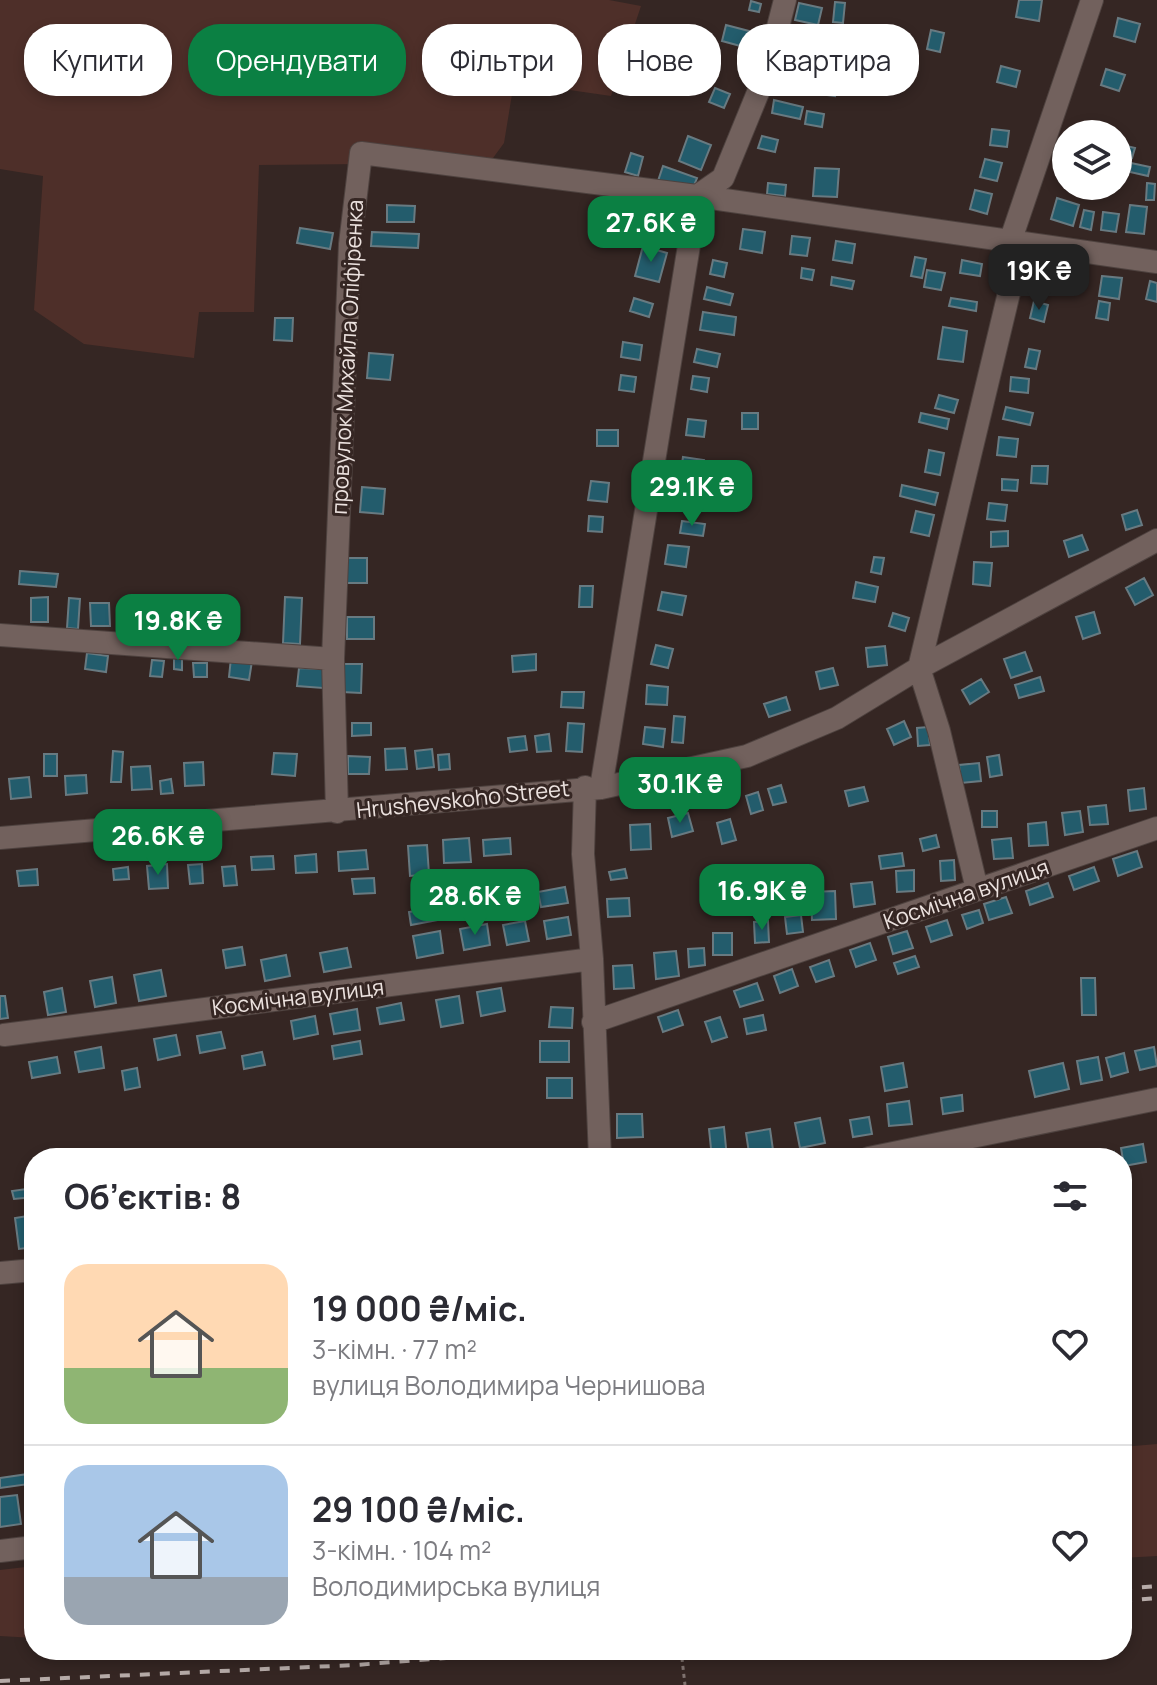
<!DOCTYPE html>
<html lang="uk">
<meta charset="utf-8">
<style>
:root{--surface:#fff;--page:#f2f2f3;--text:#2b2b33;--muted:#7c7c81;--line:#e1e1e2;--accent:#0b8043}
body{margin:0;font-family:Manrope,sans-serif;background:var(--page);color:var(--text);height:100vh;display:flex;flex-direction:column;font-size:30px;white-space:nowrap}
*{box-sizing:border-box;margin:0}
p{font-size:26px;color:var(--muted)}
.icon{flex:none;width:44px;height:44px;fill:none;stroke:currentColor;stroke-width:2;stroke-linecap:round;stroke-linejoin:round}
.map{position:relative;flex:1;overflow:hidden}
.details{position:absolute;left:24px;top:1148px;width:1108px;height:512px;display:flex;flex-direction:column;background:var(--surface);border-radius:32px;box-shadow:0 4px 12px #0003}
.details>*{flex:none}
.banner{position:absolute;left:24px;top:24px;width:1110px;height:72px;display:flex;gap:16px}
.tools{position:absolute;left:1052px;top:120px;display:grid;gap:16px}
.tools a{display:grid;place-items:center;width:80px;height:80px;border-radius:50%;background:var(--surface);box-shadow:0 4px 12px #0003;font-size:40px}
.price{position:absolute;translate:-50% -68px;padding:0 18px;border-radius:16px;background:var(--accent);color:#fff;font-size:26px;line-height:52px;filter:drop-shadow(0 2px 4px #0008)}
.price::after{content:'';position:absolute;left:50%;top:48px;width:24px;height:18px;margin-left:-12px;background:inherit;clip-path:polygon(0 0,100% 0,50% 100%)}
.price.current{background:#222;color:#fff}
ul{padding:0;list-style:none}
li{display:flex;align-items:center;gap:24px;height:200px;padding:0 40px}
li+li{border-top:2px solid var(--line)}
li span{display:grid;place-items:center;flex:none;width:224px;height:160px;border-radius:24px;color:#555}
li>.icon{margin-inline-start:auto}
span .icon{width:96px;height:96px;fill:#fffc;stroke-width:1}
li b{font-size:34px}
h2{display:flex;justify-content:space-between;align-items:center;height:96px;padding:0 40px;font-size:34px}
.pill{padding:0 28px;border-radius:32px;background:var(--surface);box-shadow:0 4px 12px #0003;font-size:28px;line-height:72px}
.pill.current{background:var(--accent);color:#fff}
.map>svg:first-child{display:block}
.green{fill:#4e2f29}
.building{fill:#235c6c;stroke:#687a81;stroke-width:2}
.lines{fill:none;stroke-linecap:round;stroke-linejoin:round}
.minor-casing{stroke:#4e423f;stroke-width:24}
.path{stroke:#7f726f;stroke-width:3;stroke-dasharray:4 4;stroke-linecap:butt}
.minor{stroke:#72615d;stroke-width:22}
.rail{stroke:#b6aba8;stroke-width:4;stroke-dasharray:10 10;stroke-linecap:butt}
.labels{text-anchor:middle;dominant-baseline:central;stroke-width:6;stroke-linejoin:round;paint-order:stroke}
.street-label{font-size:22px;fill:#ece2df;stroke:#352623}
</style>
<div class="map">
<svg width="1157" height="1685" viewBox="0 0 1157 1685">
<rect width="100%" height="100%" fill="#352623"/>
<path class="green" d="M0 0H609L641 6 611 96 514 82 504 143 482 173 363 164 259 165 254 312H199L194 358 84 344 34 310 43 176 0 169Z
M1157 1444V1556L1122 1558V1447Z
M34 1566V1638L0 1636V1570Z"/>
<path class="building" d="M1019 0H1042L1039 21 1016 17Z
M751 1 761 4 759 12 749 10Z
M835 2 845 3 843 23 833 22Z
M799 3 822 8 818 25 795 20Z
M1118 18 1140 24 1135 42 1114 36Z
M726 25 749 31 744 47 722 41Z
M931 30 944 33 940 52 927 49Z
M786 46 809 49 807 65 784 62Z
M1001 66 1020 71 1016 87 997 82Z
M1106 69 1125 75 1119 91 1101 85Z
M813 83 836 85 835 96 812 93Z
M715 88 730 94 724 108 709 102Z
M774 100 803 107 800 119 772 113Z
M807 111 824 114 822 127 805 124Z
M1081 128 1101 133V134H1079Z
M992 129 1009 131 1007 147 990 145Z
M688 136 711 145 701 170 679 161Z
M762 136 778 140 775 152 758 148Z
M1118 144 1135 148 1132 158 1118 155Z
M631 153 643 157 638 176 625 172Z
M985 159 1002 163 997 181 980 177Z
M1131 163 1150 167 1148 176 1130 172Z
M663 166 697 178 691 193 658 181Z
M815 168 839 169 837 197 813 196Z
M768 183 786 185 785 196 767 194Z
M1147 183 1155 184 1154 200H1146Z
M1076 186H1101L1098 196 1075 191Z
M975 190 992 194 987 214 970 209Z
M666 197 683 202 678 217 661 211Z
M1057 198 1079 205 1073 226 1051 219Z
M387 205 415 206 414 222H387Z
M1130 205 1147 207 1144 234 1126 232Z
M1084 210 1094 212 1091 230 1080 227Z
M1103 212 1119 214 1116 232 1101 230Z
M300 228 333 233 330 249 297 243Z
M743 229 765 232 762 253 740 249Z
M372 232 419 234 418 248 371 246Z
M792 236 810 238 807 256 790 254Z
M836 241 855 244 852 263 833 260Z
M643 246 667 253 659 282 635 276Z
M915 257 926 259 922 278 911 276Z
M713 260 727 263 724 277 710 274Z
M962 260 982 264 980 276 960 273Z
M802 268 814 270 812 280 801 278Z
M927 270 945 273 941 290 924 287Z
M1102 276 1122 278 1119 299 1099 296Z
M832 277 854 281 852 289 831 285Z
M1150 281 1157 283V302L1146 299Z
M707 287 733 294 730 305 704 299Z
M634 298 653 304 649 317 630 311Z
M951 298 977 302 976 311 949 306Z
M1034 301 1048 305 1044 322 1030 318Z
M1099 301 1110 303 1108 320 1096 318Z
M703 312 736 317 734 335 700 330Z
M275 318H293L292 341 274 340Z
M943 327 967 331 963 362 938 359Z
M623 342 642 345 640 360 621 357Z
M697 349 720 354 717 367 694 362Z
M1029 349 1040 351 1036 369 1025 367Z
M369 353 393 355 390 380 367 378Z
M621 375 636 377 634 392 619 390Z
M693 376 709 378 707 392 691 389Z
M1011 377 1029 379 1028 393 1010 391Z
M939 395 958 400 954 413 935 408Z
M1006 407 1033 413 1030 425 1003 419Z
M742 413H758V429H742Z
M921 413 949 419 947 429 919 422Z
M688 419 706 421 704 437 686 435Z
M597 430H618V446H597Z
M999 437 1018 439 1016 457 997 455Z
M929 450 944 453 940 475 925 472Z
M683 457 704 460 701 479 680 476Z
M1032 466H1048L1047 484 1031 483Z
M1002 479 1018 480 1017 491 1002 490Z
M591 481 609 483 607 502 588 500Z
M902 485 938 493 935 505 900 496Z
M362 487 385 489 383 514 360 512Z
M989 503 1007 505 1005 521 987 519Z
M1137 510 1142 525 1126 530 1122 515Z
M916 511 934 515 929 536 911 532Z
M589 516 603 517 602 532 588 531Z
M682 521 705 524 703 536 680 533Z
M1008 531V546L991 547V532Z
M1082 535 1088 550 1069 557 1064 541Z
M668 545 689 547 686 567 665 564Z
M874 557 884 558 881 574 871 572Z
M347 558H367V583H346Z
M974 562 992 563 990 586 973 584Z
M20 571 58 574 56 587 19 584Z
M1144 578 1153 595 1135 605 1126 588Z
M856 582 878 587 875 602 853 598Z
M580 586H593L592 607H579Z
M662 592 686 596 682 615 658 610Z
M48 597V622H31V598Z
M285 597 302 598 300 644 283 643Z
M69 598 80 599 78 629 67 628Z
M90 603H109L110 626H91Z
M1094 612 1100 633 1083 639 1076 617Z
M893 613 909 618 905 631 889 626Z
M126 615 153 616 152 630 126 629Z
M177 615 201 616 200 632 176 631Z
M220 615 238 618 236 636 218 633Z
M347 617H374V639H347Z
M656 645 673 649 668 668 651 664Z
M885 646 887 665 868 667 866 648Z
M1025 652 1032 671 1011 678 1004 659Z
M87 653 108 656 106 672 85 669Z
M174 654 182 655V670L174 669Z
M536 654V670L513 672 512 656Z
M231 658 252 661 249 680 229 677Z
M152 660 164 661 162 677 150 676Z
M193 663H207V677H194Z
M344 664H362L361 693 342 692Z
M299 668 324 669 323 688 297 686Z
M833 668 838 685 820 689 816 672Z
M1040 677 1044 691 1019 698 1015 685Z
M981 679 989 692 970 704 962 690Z
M647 685 668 687 667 705 646 704Z
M562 692H584L583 708 561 707Z
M786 697 790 710 769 717 764 704Z
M674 716 685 717 683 743 672 742Z
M904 721 911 737 894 745 887 729Z
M352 723H371V735L352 736Z
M568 723 584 724 582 752 566 751Z
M645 727 665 729 663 747 643 744Z
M928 727 930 745 918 746 917 728Z
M549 734 551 751 537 752 535 736Z
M525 736 527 750 510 752 508 738Z
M405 748 407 769 386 770 385 749Z
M432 749 434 767 417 769 415 751Z
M113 751 123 752 121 782H111Z
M274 753 297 754 295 776 272 774Z
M44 754H57V776H44Z
M449 754 450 769 439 770 438 755Z
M999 755 1002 775 990 777 987 757Z
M348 756 370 757 369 774H348Z
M203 762 204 785 185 786 184 763Z
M979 763 981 781 961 783 959 765Z
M150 766 152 789 132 790 131 767Z
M86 775 87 793 66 795 65 776Z
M29 777 31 797 11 799 9 779Z
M171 779 173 793 161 794 160 781Z
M781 785 786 802 773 805 768 789Z
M864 787 868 801 849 806 845 791Z
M1144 788 1146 809 1130 811 1128 790Z
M758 792 763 810 751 814 746 796Z
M1106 805 1108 824 1090 825 1088 807Z
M982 811H997V827H982Z
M1080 811 1083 832 1065 835 1062 813Z
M688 813 693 831 672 837 668 818Z
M730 819 736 840 722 844 717 823Z
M1046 822 1048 845 1029 846 1028 824Z
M650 824 651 849 631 850 630 825Z
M936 835 939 847 923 851 920 839Z
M469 838 471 862 444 863 443 840Z
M510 838 511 854 484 856 483 840Z
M1011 838 1013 858 994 859 992 840Z
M427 845 429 874 410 876 408 846Z
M366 850 368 869 339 871 338 852Z
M1137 851 1142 867 1118 876 1113 859Z
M902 853 904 866 881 869 879 856Z
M316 854 317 872 296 873 295 856Z
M273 856 274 869 252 870 251 857Z
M954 860 955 880 941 881 940 861Z
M167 864 168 888 149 889 147 866Z
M202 864 203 883 190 884 188 865Z
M235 866 237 885 224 886 222 867Z
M128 867 129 879 114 880 113 869Z
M1094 867 1099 881 1074 890 1069 876Z
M37 869 38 885 19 886 17 871Z
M625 869 627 878 611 880 609 872Z
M914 870V891L897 892 896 871Z
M374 878 375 893 354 894 352 879Z
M872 882 875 904 854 907 851 884Z
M1048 883 1053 897 1030 905 1026 891Z
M565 887 568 903 541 907 538 892Z
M835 891 836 919 812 920 811 892Z
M523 893 525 905 504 909 501 897Z
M1006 897 1012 913 989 920 984 904Z
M629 898 630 916 608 917 607 899Z
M482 900 485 915 459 919 457 905Z
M436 907 438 920 411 925 409 912Z
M979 910 983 923 967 929 962 915Z
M801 915 803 932 787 934 785 917Z
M568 917 571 935 547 939 544 921Z
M947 920 952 935 931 942 926 927Z
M525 921 529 941 507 945 503 925Z
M768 921 769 942 755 943 754 922Z
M487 924 490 945 464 950 460 929Z
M440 931 443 953 417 958 413 936Z
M907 931 913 948 893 954 888 937Z
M713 933H732V955H713Z
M870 943 876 960 856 967 850 950Z
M242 947 245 965 226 968 223 950Z
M347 948 351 967 324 972 320 953Z
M704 948 705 965 689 967 688 949Z
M676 951 679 976 656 979 654 953Z
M286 955 290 976 265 981 261 960Z
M915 956 919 967 898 974 894 963Z
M829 960 834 976 816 982 810 967Z
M632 965 634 988 614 989 613 966Z
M792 969 798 986 780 993 774 976Z
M161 970 166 996 139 1001 134 975Z
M112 977 116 1003 95 1007 90 981Z
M1081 978H1095L1096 1015H1082Z
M757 983 763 1000 740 1007 734 991Z
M62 988 66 1012 48 1015 44 992Z
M501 988 505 1011 481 1016 477 992Z
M0 996H5L8 1018 0 1019Z
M459 996 463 1023 441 1027 436 1000Z
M401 1003 404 1020 380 1024 377 1008Z
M551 1007 573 1008 572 1028 549 1027Z
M357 1009 360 1030 334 1034 330 1014Z
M678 1010 683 1025 663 1032 658 1017Z
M763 1015 766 1030 747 1034 744 1019Z
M315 1016 318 1034 294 1039 291 1021Z
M720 1017 727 1037 712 1042 705 1022Z
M221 1032 225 1048 200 1053 197 1036Z
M176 1035 180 1055 158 1060 154 1039Z
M360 1041 362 1054 334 1059 332 1046Z
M540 1041H569V1062H540Z
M101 1047 104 1068 79 1072 75 1052Z
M1154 1047 1157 1066 1140 1070 1135 1051Z
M262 1052 265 1065 244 1069 242 1056Z
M1124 1053 1128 1072 1111 1077 1106 1058Z
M57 1057 60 1073 32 1078 29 1062Z
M1098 1057 1102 1080 1081 1084 1077 1061Z
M903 1063 907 1087 885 1091 881 1067Z
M1063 1063 1069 1089 1035 1097 1029 1071Z
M137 1068 140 1087 125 1090 122 1071Z
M547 1078H572V1098H547Z
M962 1095 963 1111 943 1114 941 1098Z
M909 1101 912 1124 889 1126 887 1104Z
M617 1114H642L643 1137 617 1138Z
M869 1117 872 1134 853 1137 850 1120Z
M820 1118 825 1143 800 1148 795 1123Z
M724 1127 727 1158H712L709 1129Z
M770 1129 773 1150 749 1153 746 1133Z
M1143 1144 1146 1162 1124 1166 1121 1148Z
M705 1150 706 1158H682L681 1154Z
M1114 1152 1115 1158H1102L1101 1154Z
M34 1188V1197L14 1199 12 1191Z
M34 1215V1247L19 1249 15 1218Z
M28 1474 29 1484 0 1488V1478Z
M17 1495 21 1524 0 1527V1497Z"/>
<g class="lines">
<defs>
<path id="minor" d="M0 635 333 659
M585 787 583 854 592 959 600 1158
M601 788 697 196 723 178 766 73 785 0
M337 812 333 659 350 244 361 153 697 196 1157 262
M0 838 601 788 747 756 837 718 919 668 1157 540
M977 889 939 731 919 668 1014 272 1010 242 1092 0
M593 1022 1157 828
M4 1035 592 959
M869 1158 1157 1099
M0 1273 34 1270
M0 1551 34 1547"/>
</defs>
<use href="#minor" class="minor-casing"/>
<path class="path" d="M681 1650 685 1685"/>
<use href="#minor" class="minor"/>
<path class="rail" d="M1122 1589 1157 1586
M1122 1601 1157 1598
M0 1681 355 1665 550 1650"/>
</g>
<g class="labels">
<g class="street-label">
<text transform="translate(347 357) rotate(-87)">провулок Михайла Оліфіренка</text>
<text transform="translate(463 799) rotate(-6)">Hrushevskoho Street</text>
<text transform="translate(966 894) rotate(-19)">Космічна вулиця</text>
<text transform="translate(298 997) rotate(-7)">Космічна вулиця</text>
</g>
</g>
</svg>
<div class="tools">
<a><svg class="icon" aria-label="layers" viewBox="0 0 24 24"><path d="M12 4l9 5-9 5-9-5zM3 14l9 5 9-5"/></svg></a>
</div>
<b class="price" style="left:651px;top:264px">27.6K ₴</b>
<b class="price current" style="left:1039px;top:312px">19K ₴</b>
<b class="price" style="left:692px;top:528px">29.1K ₴</b>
<b class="price" style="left:178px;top:662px">19.8K ₴</b>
<b class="price" style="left:680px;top:825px">30.1K ₴</b>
<b class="price" style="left:158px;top:877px">26.6K ₴</b>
<b class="price" style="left:762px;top:932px">16.9K ₴</b>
<b class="price" style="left:475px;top:937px">28.6K ₴</b>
<div class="banner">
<a class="pill">Купити</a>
<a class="pill current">Орендувати</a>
<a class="pill">Фільтри</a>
<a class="pill">Нове</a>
<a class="pill">Квартира</a>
</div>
<section class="details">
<h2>Об’єктів: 8<svg class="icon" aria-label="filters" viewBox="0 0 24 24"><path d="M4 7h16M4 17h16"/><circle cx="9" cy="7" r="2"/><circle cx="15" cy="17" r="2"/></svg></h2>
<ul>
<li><span style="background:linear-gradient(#ffd9b3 65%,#8fb573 0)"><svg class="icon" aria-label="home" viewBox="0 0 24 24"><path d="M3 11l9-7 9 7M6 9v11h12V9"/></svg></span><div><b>19 000 ₴/міс.</b><p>3-кімн. · 77 m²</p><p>вулиця Володимира Чернишова</p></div><svg class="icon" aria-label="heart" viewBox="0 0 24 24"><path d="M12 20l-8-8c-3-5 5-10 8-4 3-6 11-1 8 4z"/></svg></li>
<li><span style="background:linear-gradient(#a9c7e8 70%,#9aa5b1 0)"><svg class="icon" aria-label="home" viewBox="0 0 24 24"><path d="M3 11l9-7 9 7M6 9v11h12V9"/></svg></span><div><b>29 100 ₴/міс.</b><p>3-кімн. · 104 m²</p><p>Володимирська вулиця</p></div><svg class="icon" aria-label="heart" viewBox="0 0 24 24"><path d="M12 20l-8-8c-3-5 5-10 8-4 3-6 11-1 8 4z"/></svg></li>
</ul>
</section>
</div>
